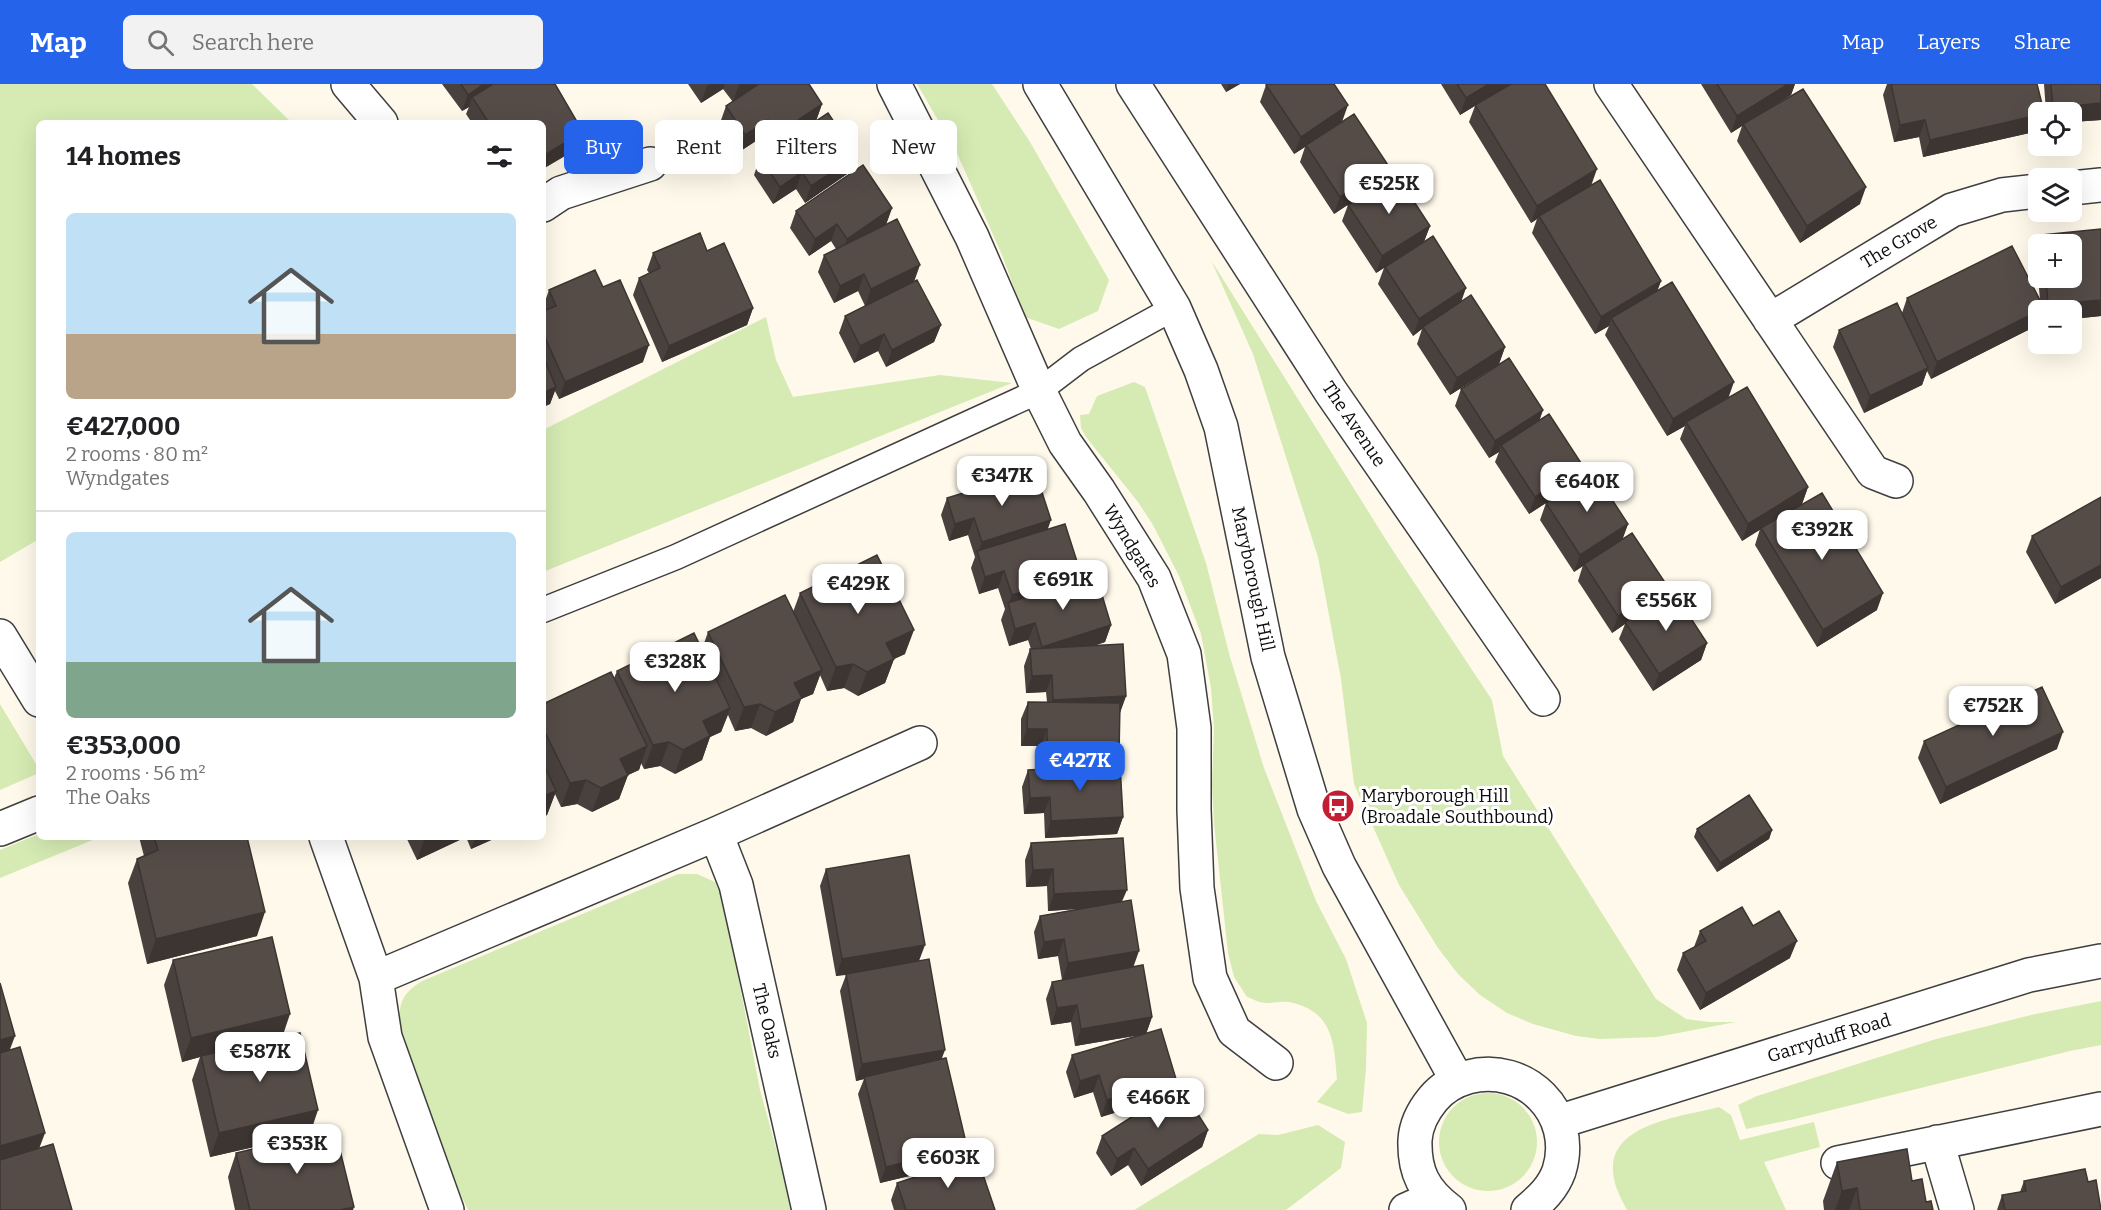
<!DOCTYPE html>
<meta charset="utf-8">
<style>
:root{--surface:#fff;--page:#f2f2f2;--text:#202124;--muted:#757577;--line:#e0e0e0;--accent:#2563eb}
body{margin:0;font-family:Bitter,serif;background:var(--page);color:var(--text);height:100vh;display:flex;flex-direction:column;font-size:22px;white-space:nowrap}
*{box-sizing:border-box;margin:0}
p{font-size:20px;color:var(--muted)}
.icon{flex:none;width:33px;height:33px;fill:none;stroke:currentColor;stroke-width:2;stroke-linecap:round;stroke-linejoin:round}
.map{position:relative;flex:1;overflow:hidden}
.drawer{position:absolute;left:36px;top:36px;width:510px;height:720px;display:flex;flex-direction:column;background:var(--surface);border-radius:9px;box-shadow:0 6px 24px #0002}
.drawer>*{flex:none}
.banner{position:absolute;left:564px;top:36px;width:570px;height:54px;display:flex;gap:12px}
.controls{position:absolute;left:2028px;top:18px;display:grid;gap:12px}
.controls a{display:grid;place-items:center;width:54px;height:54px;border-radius:9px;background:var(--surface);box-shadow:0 6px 24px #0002;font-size:30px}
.price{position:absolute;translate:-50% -51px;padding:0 14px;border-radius:12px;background:#fff;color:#222;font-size:20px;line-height:39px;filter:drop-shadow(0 2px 3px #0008)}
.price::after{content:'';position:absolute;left:50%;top:36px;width:18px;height:14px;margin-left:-9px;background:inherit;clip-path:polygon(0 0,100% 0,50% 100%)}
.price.active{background:var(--accent);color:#fff}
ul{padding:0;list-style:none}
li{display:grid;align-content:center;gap:12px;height:318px;padding:0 30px}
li+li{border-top:2px solid var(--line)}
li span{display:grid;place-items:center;height:186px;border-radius:9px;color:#555}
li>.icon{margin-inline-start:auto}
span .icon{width:108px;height:108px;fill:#fffc;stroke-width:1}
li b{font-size:26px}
h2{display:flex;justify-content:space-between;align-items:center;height:72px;padding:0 30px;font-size:26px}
.tag{padding:0 21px;border-radius:9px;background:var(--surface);box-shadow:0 6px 24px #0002;font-size:21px;line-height:54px}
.tag.active{background:var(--accent);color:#fff}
header{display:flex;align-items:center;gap:36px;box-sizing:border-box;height:84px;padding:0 30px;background:var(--accent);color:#fff}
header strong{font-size:28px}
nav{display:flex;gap:33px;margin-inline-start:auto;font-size:21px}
.search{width:420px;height:54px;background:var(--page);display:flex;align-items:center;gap:15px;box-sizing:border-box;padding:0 21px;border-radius:9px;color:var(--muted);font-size:22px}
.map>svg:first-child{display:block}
.green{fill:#d5ebb3}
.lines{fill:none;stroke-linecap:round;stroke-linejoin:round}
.service-casing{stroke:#3f3f3f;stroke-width:27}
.minor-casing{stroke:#3f3f3f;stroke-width:36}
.tertiary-casing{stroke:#3f3f3f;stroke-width:36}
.service{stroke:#fff;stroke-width:24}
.minor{stroke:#fff;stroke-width:33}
.tertiary{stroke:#fff;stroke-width:33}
.wall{fill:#49413e}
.shaded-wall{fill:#3c3532}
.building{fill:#554c48;stroke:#3c3532;stroke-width:1.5}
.labels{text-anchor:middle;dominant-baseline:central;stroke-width:6;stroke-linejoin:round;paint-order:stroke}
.street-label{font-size:18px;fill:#0c0c0c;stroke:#fff}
.poi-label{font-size:18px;fill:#0c0c0c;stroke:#fff;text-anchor:start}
</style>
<header>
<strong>Map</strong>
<div class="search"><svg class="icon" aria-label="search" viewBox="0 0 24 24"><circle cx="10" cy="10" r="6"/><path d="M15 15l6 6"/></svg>Search here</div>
<nav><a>Map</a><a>Layers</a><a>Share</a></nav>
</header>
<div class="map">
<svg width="2101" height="1126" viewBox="0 0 2101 1126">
<rect width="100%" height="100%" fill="#fff9eb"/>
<path class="green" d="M0 0H252L292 39H39V455L0 478Z
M917 0H992L1030 58 1109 196 1098 227 1059 245 1025 233 1002 171 956 67Z
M1211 176 1388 459 1492 616 1503 672 1656 915 1686 935 1709 938H1736L1657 953 1600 955 1576 952 1533 940 1507 929 1480 911 1458 890 1438 864 1399 801 1354 700 1341 595 1318 473 1253 270Z
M766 233 776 276 793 313 940 291 1012 299 543 488V346Z
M1134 298 1145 303 1206 479 1230 573 1264 684 1316 817 1346 875 1367 939 1366 985 1362 1028 1348 1030 1317 1018 1337 995C1334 958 1333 927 1289 918 1281 917 1274 919 1266 919 1259 919 1253 915 1247 913L1234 893 1228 869 1214 739 1212 701 1214 644 1211 604 1201 550 1179 492 1153 441 1138 418 1086 353 1081 344 1080 331 1089 330 1097 312Z
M0 620 39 685V689L0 706Z
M39 750V753H100L0 794V766Z
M678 790H697L715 798 724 819 760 1006 793 1126H468L460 1109 401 950C399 923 397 913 422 897Z
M2101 917V961L2070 967 1795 1035 1746 1045 1738 1021 1757 1012 1936 955 2031 931Z
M1439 1058a49 49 0 1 1 98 0a49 49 0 1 1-98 0Z
M1719 1023 1731 1031 1740 1056 1814 1038 1820 1063 1764 1078 1786 1126H1627C1620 1113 1612 1098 1613 1082 1615 1038 1686 1032 1719 1023Z
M1318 1041 1345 1058 1341 1084 1286 1126H1134L1259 1050 1278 1051Z"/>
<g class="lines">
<defs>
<path id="service" d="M543 526 676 473 1039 307 1081 275 1174 224"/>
<path id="minor" d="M348 0 381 39
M894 0 972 153 1039 307 1065 359 1099 407 1154 494 1184 570 1194 644V726L1197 804 1210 894 1234 947 1276 979
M1133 0 1331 308 1543 615
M1611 0 1873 388 1896 397
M2072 104 2101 101
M543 121 561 109 650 80
M1770 236 1952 126 2002 111 2038 107
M716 750 736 801 809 1126
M326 753 376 894 385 953 447 1126
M376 894 716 750 920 659
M1937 1058 1957 1126
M1838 1079 2101 1025"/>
<path id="tertiary" d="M1040 0 1174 224 1201 286 1221 343 1268 573 1314 725 1339 782 1457 996
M0 552 39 616
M0 745 39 729
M1558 1038 2029 891 2101 877
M1406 1126 1433 1114
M1449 1126C1424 1107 1414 1088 1415 1056 1416 1040 1423 1027 1433 1015 1442 1004 1454 997 1468 993 1525 978 1577 1029 1559 1087 1553 1104 1541 1115 1528 1126"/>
</defs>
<use href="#service" class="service-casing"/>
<use href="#minor" class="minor-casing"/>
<use href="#tertiary" class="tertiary-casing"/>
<use href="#service" class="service"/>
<use href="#minor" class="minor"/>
<use href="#tertiary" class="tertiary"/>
</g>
<path class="wall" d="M442 0H555L583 48 577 65 543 39H472L466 30 469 23 462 27Z
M688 0H809L822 20 816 37 771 67 762 53 739 68 720 39 726 22 733 18 723 5 701 19Z
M1221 0H1240L1226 8Z
M1441 0H1510L1591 102 1661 197 1657 207 1728 314 1808 403 1802 420 1877 526 1817 563 1755 461 1760 445 1742 457 1680 355 1685 342 1667 352 1605 251 1609 242 1595 250 1532 149 1537 135 1531 139 1469 38 1475 22 1460 31Z
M1701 0H1795L1791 11 1765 27 1860 120 1800 159 1737 57 1742 42 1731 49Z
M1887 0H2037L2038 47 1923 73 1919 53 1894 58 1883 11Z
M2044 0H2101V36L2072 38V28H2046Z
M1266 1 1342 37 1382 98 1334 130 1300 78 1305 63 1294 70 1260 18Z
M760 74 850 88 805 119 796 105 773 120 754 91Z
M1348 121 1430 142 1424 157 1462 217 1505 263 1499 280 1450 311 1417 260 1422 245 1413 252 1378 200 1384 184 1376 189 1342 137Z
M892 124 886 140 914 197 941 241 934 258 886 283 878 267 854 279 839 249 845 232 865 222 858 207 834 219 818 188 824 171 836 165 831 157 809 172 790 144 796 127Z
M2101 145V232L2072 235V226H2038V241L1931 295 1927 287 1922 301 1864 329 1833 263 1839 246 1897 219 1902 229 1907 214 2012 162 2040 216 2036 168 2038 162V194H2072V160H2039L2042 151Z
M707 167 753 224 747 241 662 278 633 211 639 194 649 189 647 186 653 169Z
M603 203 643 278 559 315 555 307 550 320 543 323V227L545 226 543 223 549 206Z
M1461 305 1543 326 1539 337 1583 382 1577 399 1628 440 1622 455 1666 500 1660 515 1707 559 1701 576 1653 607 1619 555 1625 540 1612 549 1578 497 1583 481 1574 488 1540 436 1546 419 1529 430 1495 378 1499 368 1489 374 1455 322Z
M2101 413V494L2055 520 2026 468 2032 452Z
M947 414 1047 445 1079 497 1111 541 1105 558 1094 562 1126 612 1120 628 1116 681 1123 733 1117 750 1045 754 1044 729 1024 730 1022 703 1028 686H1041V662H1021V635L1028 618H1047L1046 608 1026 609 1024 582 1030 565H1031L1028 556 1009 562 1001 536 1005 525 998 504 979 510 971 484 975 473 968 451 949 457 941 431Z
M800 509 905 570 894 575 885 599 858 612 844 604 827 607 820 591 813 610 801 615 793 638 766 652 751 644 735 647 728 631 721 648 710 653 702 676 675 690 660 682 644 685 641 679 639 686 628 691 619 715 592 728 577 720 561 723 555 710 547 731 543 733V620L614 594 617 587 702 565 708 548 793 528Z
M1924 657 2057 665 1940 720 1918 674Z
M1697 745 1772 746 1769 755 1717 788 1694 753Z
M139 753H247L257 852 147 880 128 799 137 775 144 772Z
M406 753H498L471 765 466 753 417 776Z
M1031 759 1122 817 1133 883 1152 933 1146 950 1075 962 1071 938 1051 941 1046 915 1052 898 1062 896 1058 872 1038 875 1034 848 1040 832 1077 825 1048 827 1047 802 1026 803 1025 776Z
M826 785 919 877 941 975 962 1078 995 1126H894L891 1116 897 1099 945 1083 880 1099 858 1010 864 995 856 997 840 907 846 891 836 892 820 802Z
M1753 842 1790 874 1700 926 1677 886 1683 869 1694 863 1700 847Z
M173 876 282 953 310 1050 210 1073 192 996 200 973 182 978 164 901Z
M1072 971 1176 995 1171 1008 1208 1046 1202 1063 1141 1102 1128 1081 1111 1092 1096 1069 1102 1052 1159 1015 1101 1033 1093 1008 1074 1014 1066 988Z
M236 1069 353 1126H235L228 1093Z
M1837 1078 1912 1097 1926 1118 1933 1126H1824L1823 1117Z
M2024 1097 2088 1098 2101 1126H1997L2002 1111 2020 1108Z"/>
<path class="shaded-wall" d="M484 0H502L472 13 469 23 462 27 468 11Z
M711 0H725L723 5 701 19 707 2Z
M740 0H760L733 18 739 1Z
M1229 0H1240L1226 8Z
M1489 0H1510L1460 31 1466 14Z
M1788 0H1795L1791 11 1731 49 1737 32Z
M2101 19V36L2072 38V28H2051L2053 24Z
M822 20 816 37 771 67 777 50Z
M1348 21 1342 38 1306 61 1305 63 1294 70 1301 53Z
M2038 31V47L1923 73 1930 56Z
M768 36 762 53 739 68 745 51Z
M1925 36 1919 53 1894 58 1900 41Z
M583 48 577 65 543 85V72Z
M857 72 850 88 805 119 811 102Z
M1388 81 1382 98 1334 130 1340 113Z
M1597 85 1591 102 1539 132 1537 135 1531 139 1537 122Z
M802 88 796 105 773 120 780 103Z
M1866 103 1860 120 1800 159 1807 142Z
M892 124 886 141 841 171 847 155Z
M837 140 831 157 809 172 815 155Z
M1430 142 1424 158 1376 189 1382 172Z
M920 181 914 198 865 222 871 205Z
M864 190 858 207 834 219 840 202Z
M1661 197 1655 213 1611 234 1609 242 1595 250 1601 233Z
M1466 204 1460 221 1423 243 1422 245 1413 252 1419 235Z
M2101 216V232L2072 235V226H2046L2048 221Z
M753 224 747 241 662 278 669 262Z
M2038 227V241L1931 295 1937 278Z
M941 241 934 258 886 283 892 266Z
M884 250 878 267 854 279 860 262Z
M649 261 643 278 559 315 565 298Z
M1505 263 1499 280 1450 311 1457 294Z
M1928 284 1922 301 1864 329 1870 312Z
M1734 298 1728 315 1686 338 1685 342 1667 352 1673 335Z
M556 303 550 320 543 323V309Z
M1543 326 1537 343 1501 361 1499 368 1489 374 1495 357Z
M1583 382 1577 399 1529 430 1535 413Z
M1808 403 1802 420 1742 457 1748 440Z
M974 434 968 451 949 457 955 440Z
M1051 436 1045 453 978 469 982 458Z
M1628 440 1622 457 1574 488 1580 471Z
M2101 481V494L2055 520 2061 503Z
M1004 487 998 504 979 510 985 493Z
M1081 490 1075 507 1008 521 1012 511Z
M1666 500 1660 517 1625 538V540L1612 549 1618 532Z
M1883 509 1877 526 1817 563 1823 546Z
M1035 539 1028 556 1009 562 1015 545Z
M1111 541 1105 558 1036 580 1042 563Z
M914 546 905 570 894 575 885 599 858 612 867 588 886 559Z
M1707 559 1701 576 1653 607 1659 590Z
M853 580 844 604 827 607 836 583Z
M822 586 813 610 801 615 793 638 766 652 775 628 794 599Z
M1052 591 1046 608 1026 609 1032 592Z
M1126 612 1120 629 1047 633 1053 616Z
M760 620 751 644 735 647 744 623Z
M730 624 721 648 710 653 702 676 675 690 683 666 703 637Z
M1027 645H1047L1041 662H1021Z
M2063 648 2057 665 1940 720 1946 703Z
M669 658 660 682 644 685 653 661Z
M647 662 639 686 628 691 619 715 592 728 601 704 620 675Z
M1047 671H1119L1113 688 1041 687Z
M586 696 577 720 561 723 570 699Z
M556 707 547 731 543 733V712Z
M1050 713 1044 729 1024 730 1030 714Z
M1123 733 1117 750 1045 754 1051 737Z
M1772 746 1769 755 1717 788 1720 779Z
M425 753H466L417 776Z
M476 753H498L471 765Z
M1053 785 1047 802 1026 803 1033 786Z
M1127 806 1120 822 1048 827 1054 810Z
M265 828 257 852 147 880 156 855Z
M1064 855 1058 872 1038 875 1044 858Z
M1797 857 1790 874 1700 926 1706 909Z
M925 861 919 877 836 892 842 875Z
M1139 867 1133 884 1062 896 1068 879Z
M1077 921 1071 938 1051 941 1057 924Z
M290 930 282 954 201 972 200 973 182 978 191 954Z
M1152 933 1146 950 1075 962 1081 945Z
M15 952 6 976 0 978V956Z
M945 966 939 982 864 993V995L856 997 862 980Z
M1099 991 1093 1008 1074 1014 1080 997Z
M1176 995 1170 1012 1101 1033 1107 1016Z
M318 1026 310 1050 210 1073 219 1049Z
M1208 1046 1202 1063 1141 1102 1148 1085Z
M45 1049 36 1073 0 1083V1062Z
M967 1063 961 1080 880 1099 886 1083Z
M1134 1064 1128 1081 1111 1092 1117 1075Z
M1857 1104 1849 1126H1835L1842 1107Z
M354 1123 353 1126H340Z"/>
<path class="building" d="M461 0H484L468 11Z
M493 0H555L583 48 543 72V39H489L472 13Z
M759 0H809L822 20 777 50 768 36 745 51 726 22Z
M1268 0H1334L1348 21 1301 53 1266 1Z
M1457 0H1489L1466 14Z
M1511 0H1545L1597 85 1537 122 1475 21Z
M1717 0H1788L1737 32Z
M1891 0H2037L2044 28H2038V31L1930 56 1925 36 1900 41Z
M2051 0H2101V19L2053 24Z
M1803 5 1866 103 1807 142 1743 40Z
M828 29 857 72 811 102 802 88 780 103 760 74Z
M1354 30 1388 81 1340 113 1306 61Z
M863 81 892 124 847 155 837 140 815 155 796 127Z
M1396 90 1430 142 1382 172 1348 121Z
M1600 96 1661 197 1601 233 1539 132Z
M897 135 920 181 871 205 864 190 840 202 824 171Z
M2101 145V216L2048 221 2046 194H2072V160H2043L2042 151Z
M700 149 707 167 724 159 753 224 669 262 639 194 660 184 653 169Z
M1433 152 1466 204 1419 235 1385 183Z
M2012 162 2044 224 1937 278 1907 214Z
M595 186 603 203 620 196 649 261 565 298 543 249V227L556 222 549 206Z
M917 196 941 241 892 266 884 250 860 262 845 232Z
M1672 198 1734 298 1673 335 1611 234Z
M1471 211 1505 263 1457 294 1423 243Z
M1897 219 1928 284 1870 312 1839 246Z
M543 272 556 303 543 309Z
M1509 274 1543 326 1495 357 1461 305Z
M1747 303 1808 403 1748 440 1686 338Z
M1549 330 1583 382 1535 413 1501 361Z
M1035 387 1051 436 982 458 974 434 955 440 947 414Z
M1594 388 1628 440 1580 471 1546 419Z
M1822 409 1883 509 1823 546 1761 444Z
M2101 413V481L2061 503 2032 452Z
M1065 440 1081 490 1012 511 1004 487 985 493 977 467Z
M1632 449 1666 500 1618 532 1584 480Z
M877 471 914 546 886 559 894 575 867 588 853 580 836 583 800 509Z
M1096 491 1111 541 1042 563 1035 539 1015 545 1008 519Z
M1673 507 1707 559 1659 590 1625 538Z
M785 511 822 586 794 599 802 614 775 628 760 620 744 623 708 548Z
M694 549 730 624 703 637 710 652 683 666 669 658 653 661 617 587Z
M1123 560 1126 612 1053 616 1052 591 1032 592 1030 565Z
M611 588 647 662 620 675 628 691 601 704 586 696 570 699 543 644V620Z
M2042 603 2063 648 1946 703 1924 657Z
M1028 618 1120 619 1119 671H1047V645H1027Z
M543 679 556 707 543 712Z
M1120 681 1123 733 1051 737 1050 713 1030 714 1028 686Z
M1749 711 1772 746 1720 779 1697 745Z
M154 753H247L265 828 156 855 137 775 158 766Z
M1123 754 1127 806 1054 810 1053 785 1033 786 1031 759Z
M909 771 925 861 842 875 826 785Z
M1131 816 1139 867 1068 879 1064 855 1044 858 1040 832Z
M1742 823 1753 842 1779 827 1797 857 1706 909 1683 869 1706 857 1700 847Z
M272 853 290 930 191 954 173 876Z
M929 875 945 966 862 980 846 890Z
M1143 881 1152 933 1081 945 1077 921 1057 924 1052 898Z
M0 899 15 952 0 956Z
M1161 945 1176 995 1107 1016 1099 991 1080 997 1072 971Z
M300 949 318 1026 219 1049 201 972Z
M20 963 45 1049 0 1062V969Z
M946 974 967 1063 886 1083 864 993Z
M1180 1002 1208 1046 1148 1085 1134 1064 1117 1075 1102 1052Z
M335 1046 354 1123 340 1126H250L236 1069Z
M53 1060 72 1126H0V1076Z
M1907 1065 1912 1097 1922 1095 1926 1118 1931 1117 1933 1126H1860L1857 1104 1842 1107 1837 1078Z
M977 1073 995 1126H906L897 1099Z
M2085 1085 2088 1098 2096 1096 2101 1126H2005L2002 1111 2026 1107 2024 1097Z"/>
<defs>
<symbol id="bus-disc" viewBox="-11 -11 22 22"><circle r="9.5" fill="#c21e33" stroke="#fff"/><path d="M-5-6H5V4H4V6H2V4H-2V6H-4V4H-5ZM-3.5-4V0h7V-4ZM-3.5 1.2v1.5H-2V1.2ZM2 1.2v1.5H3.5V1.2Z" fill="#fff"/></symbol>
</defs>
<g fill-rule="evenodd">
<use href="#bus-disc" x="1319" y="703" width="38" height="38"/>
</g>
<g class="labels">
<g class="street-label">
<text transform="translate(1899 158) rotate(-31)">The Grove</text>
<text transform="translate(1354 340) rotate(56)">The Avenue</text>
<text transform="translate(1132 462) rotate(59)">Wyndgates</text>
<text transform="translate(1253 495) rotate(78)">Maryborough Hill</text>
<text transform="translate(767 937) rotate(77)">The Oaks</text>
<text transform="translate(1829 954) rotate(-17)">Garryduff Road</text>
</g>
<g class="poi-label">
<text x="1361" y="712">Maryborough Hill<tspan x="1361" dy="21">(Broadale Southbound)</tspan></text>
</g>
</g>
</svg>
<div class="controls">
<a><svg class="icon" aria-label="locate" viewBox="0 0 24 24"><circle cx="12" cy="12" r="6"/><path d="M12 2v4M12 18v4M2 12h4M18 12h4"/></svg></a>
<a><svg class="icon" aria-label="layers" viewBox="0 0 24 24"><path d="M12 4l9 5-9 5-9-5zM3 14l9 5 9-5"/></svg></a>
<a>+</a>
<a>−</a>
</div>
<b class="price" style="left:1389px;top:131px">€525K</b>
<b class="price" style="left:1002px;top:423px">€347K</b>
<b class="price" style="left:1587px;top:429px">€640K</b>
<b class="price" style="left:1822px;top:477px">€392K</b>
<b class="price" style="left:1063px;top:527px">€691K</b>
<b class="price" style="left:858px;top:531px">€429K</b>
<b class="price" style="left:1666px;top:548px">€556K</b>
<b class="price" style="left:675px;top:609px">€328K</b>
<b class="price" style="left:1993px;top:653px">€752K</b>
<b class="price active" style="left:1080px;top:708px">€427K</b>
<b class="price" style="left:260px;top:999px">€587K</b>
<b class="price" style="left:1158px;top:1045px">€466K</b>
<b class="price" style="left:297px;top:1091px">€353K</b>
<b class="price" style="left:948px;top:1105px">€603K</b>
<div class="banner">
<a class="tag active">Buy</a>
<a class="tag">Rent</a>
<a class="tag">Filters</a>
<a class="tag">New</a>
</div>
<section class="drawer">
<h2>14 homes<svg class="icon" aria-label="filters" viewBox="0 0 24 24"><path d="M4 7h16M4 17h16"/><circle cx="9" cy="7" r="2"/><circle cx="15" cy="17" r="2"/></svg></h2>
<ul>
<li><span style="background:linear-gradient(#bfe0f5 65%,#b9a48a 0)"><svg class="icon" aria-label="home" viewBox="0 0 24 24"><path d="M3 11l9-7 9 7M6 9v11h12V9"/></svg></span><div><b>€427,000</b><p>2 rooms · 80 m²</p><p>Wyndgates</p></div></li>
<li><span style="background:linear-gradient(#bfe0f5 70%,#7fa58c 0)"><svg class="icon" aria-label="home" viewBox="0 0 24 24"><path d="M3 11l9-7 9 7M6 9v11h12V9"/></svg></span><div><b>€353,000</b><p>2 rooms · 56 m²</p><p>The Oaks</p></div></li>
</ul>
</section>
</div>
